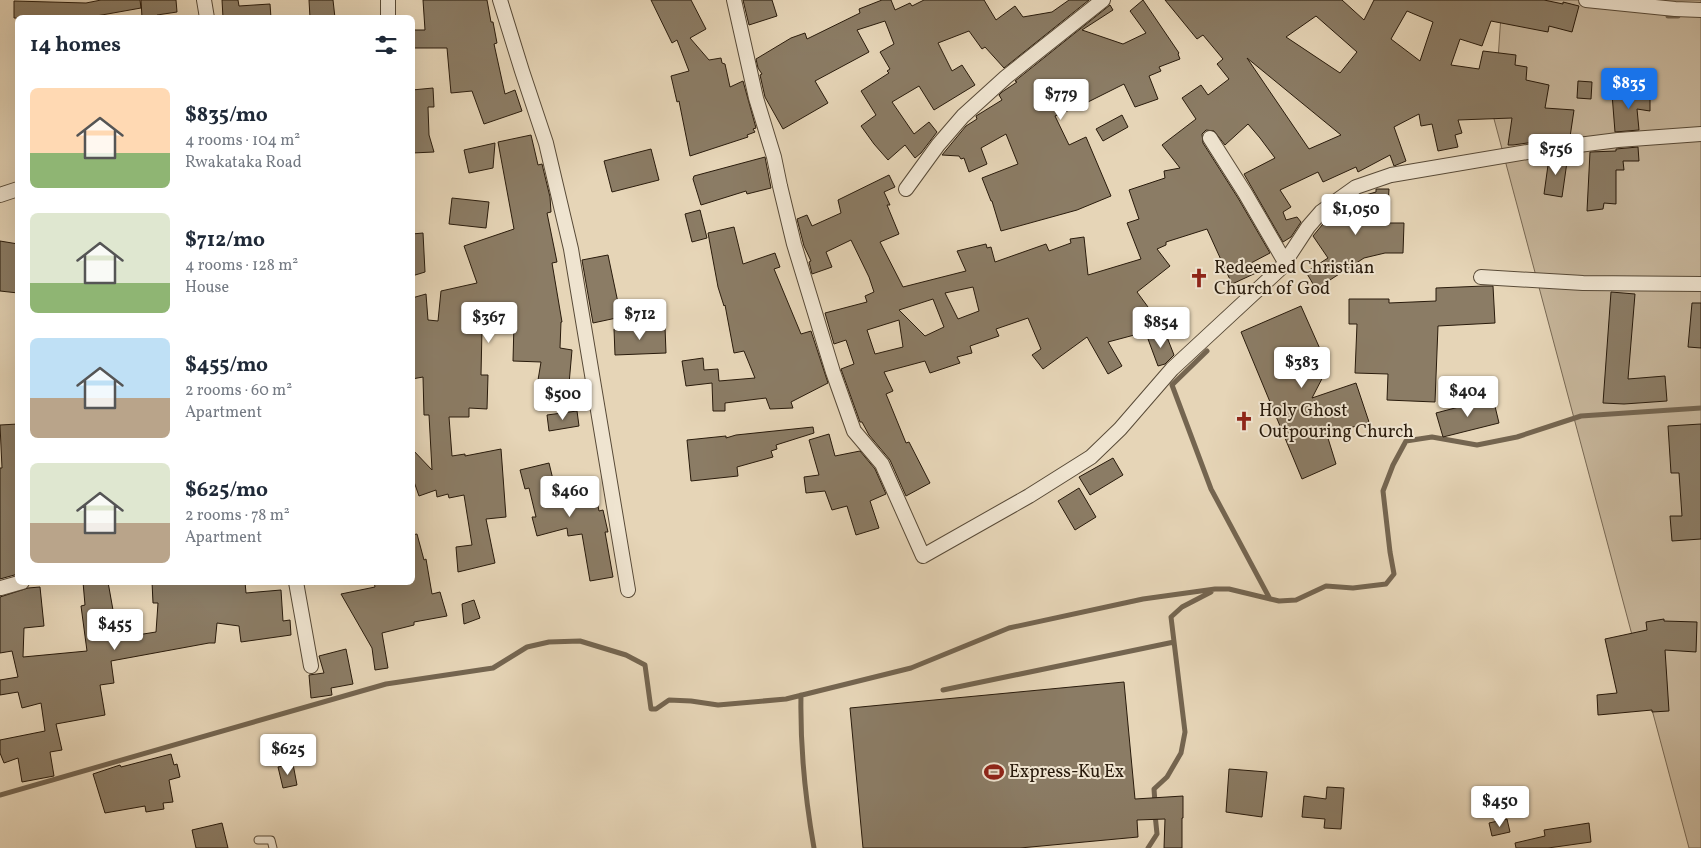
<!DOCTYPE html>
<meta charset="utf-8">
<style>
:root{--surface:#fff;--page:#f6f6f7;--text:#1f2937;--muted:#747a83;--accent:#1a73e8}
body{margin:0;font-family:Vollkorn,serif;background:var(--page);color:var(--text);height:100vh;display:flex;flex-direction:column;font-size:19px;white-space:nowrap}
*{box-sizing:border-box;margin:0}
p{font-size:16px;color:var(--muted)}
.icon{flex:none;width:28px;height:28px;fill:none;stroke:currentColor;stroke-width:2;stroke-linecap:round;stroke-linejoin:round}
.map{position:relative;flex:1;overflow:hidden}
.side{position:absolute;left:15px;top:15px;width:400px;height:570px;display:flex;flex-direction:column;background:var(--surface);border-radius:8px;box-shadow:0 5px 20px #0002}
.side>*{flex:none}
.price{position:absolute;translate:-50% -42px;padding:0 11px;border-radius:5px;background:#fff;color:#222;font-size:16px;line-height:32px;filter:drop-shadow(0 1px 2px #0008)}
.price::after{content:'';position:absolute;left:50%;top:30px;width:15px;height:11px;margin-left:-8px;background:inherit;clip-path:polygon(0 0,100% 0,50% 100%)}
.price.active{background:var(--accent);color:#fff}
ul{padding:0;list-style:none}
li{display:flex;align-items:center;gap:15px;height:125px;padding:0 15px}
li span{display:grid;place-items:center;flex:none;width:140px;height:100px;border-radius:8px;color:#555}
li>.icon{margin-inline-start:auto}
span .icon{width:60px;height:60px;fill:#fffc;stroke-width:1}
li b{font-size:21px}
h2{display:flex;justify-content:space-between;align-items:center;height:60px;padding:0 15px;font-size:21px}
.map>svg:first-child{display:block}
.green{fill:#c6b59a;stroke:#786853}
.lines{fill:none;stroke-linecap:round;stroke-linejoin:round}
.stream{stroke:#746550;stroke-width:5}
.building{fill:#8b7c65;stroke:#291b0c;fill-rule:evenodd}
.service-casing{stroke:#584a37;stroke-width:9}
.minor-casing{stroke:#584a37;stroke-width:16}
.service{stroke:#efe4d0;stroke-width:7}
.minor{stroke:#efe4d0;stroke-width:14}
.labels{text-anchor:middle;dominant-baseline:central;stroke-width:4;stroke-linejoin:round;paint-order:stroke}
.poi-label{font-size:18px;fill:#291b0c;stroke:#efe4d0;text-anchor:start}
</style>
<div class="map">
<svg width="1701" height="848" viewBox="0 0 1701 848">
<rect width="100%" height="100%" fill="#e6d5b7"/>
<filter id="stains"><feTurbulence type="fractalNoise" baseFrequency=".004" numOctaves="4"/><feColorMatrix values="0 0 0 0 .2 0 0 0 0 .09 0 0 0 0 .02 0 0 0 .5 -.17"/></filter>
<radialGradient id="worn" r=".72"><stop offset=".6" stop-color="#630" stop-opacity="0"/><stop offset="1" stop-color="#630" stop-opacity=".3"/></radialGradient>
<path class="green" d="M1502 0H1701V848H1689L1494 119Z"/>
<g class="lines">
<path class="stream" d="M1668 16H1678
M1207 351 1172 385 1211 489 1270 599
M943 690 1174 642
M801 695C800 747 805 797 814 848
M0 795 386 684 493 668 527 647 549 642 580 641 626 655 645 665 651 709H656L669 700 691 701 718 705 786 699 911 668 1009 628 1143 599 1215 589H1229L1279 601 1296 600 1326 586 1353 588 1386 584 1394 574 1390 552 1383 491 1393 465 1406 441 1432 437 1477 445 1517 437 1581 416 1701 408
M1155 803 1154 789 1167 777 1181 753 1185 732 1171 617 1182 607 1211 592
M1148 848 1157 834 1155 814"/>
</g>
<path class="building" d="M101 0H140L141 8 85 18H14V1L86 3Z
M141 0H176L177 12 157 15V18H142Z
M222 0H238L239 6 270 4 271 18H223Z
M309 0H333L335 18H310Z
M423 0H487L491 22H493L497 43 494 44 505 94 515 90 522 111 484 124 472 91 451 93 447 48H413L414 30H425Z
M651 0H691L706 29 690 38 709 60 721 58 722 63 725 64 730 87 743 81 756 128 753 129 755 132 747 135 748 137 690 156 679 101 677 102 671 76 689 71 677 40 672 43Z
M743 0H772L777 16 749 25Z
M882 0H891L895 10 910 3 912 6 924 0H984L996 20 1015 6 1023 17 1052 12 1069 0H1089L1004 68 985 47 982 49 969 31 938 43 952 71 962 65 975 85 934 110 919 86 892 102 914 134 929 122 937 132 921 153 915 158 905 145 888 160 874 144 861 126 876 115 861 91 889 73 887 71 890 69 880 52 894 44 885 21 857 30 869 52 815 81 828 103 783 129 765 97 760 75 762 74 758 68 756 59 791 38 805 33 807 39 860 13 859 9Z
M1143 0 1179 53 1178 54 1180 59 1159 67 1161 71 1149 76 1158 99 1135 107 1124 84 1084 104 1055 116 1069 145 1086 137 1111 196 1077 210 1001 231 992 201H991L982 178 1018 164 1006 134 981 148 987 164 969 172 964 158 961 159 959 156 942 155 966 126 977 119 976 116 1002 100 999 95 1002 92 1017 82 1015 81 1110 5 1113 10 1082 30 1123 44 1146 33 1130 11Z
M1165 0H1342L1364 20 1374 0H1544L1563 4V2L1579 6 1572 32 1549 26 1548 32 1491 21 1482 46 1460 39 1451 65 1479 69 1483 51 1516 55 1515 65 1527 67 1526 80 1549 85 1545 108 1574 110 1570 137 1513 145H1508L1512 118 1458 120 1462 133 1455 135 1458 147 1438 151 1432 124 1421 126 1419 114 1394 127 1406 161 1394 166 1390 155 1358 172 1356 167 1323 182 1318 172 1280 190 1291 207 1283 212 1286 220 1297 217 1301 222 1291 237 1283 242 1244 174 1275 158 1260 138 1248 124 1225 145 1214 131 1206 130 1202 134 1203 143 1238 198 1270 253 1251 263 1256 273 1232 284 1207 229 1166 242V245L1157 249 1170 266 1137 292 1148 307 1153 330 1108 342 1122 366 1108 374 1087 337 1043 369 1032 355 1041 349 1028 318 996 329 999 336 970 346 972 353 957 357 960 363 930 373 925 361 884 372 893 391 886 394 906 443 909 442 930 483 906 496 890 460 869 435 862 422H860L841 369 854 364 846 340 834 344 825 313 867 302 865 296 874 292 869 277 851 240 826 252 832 267 812 274 809 262 811 261 804 246 797 219 807 215 812 226 841 213 838 200 889 175 895 187 884 192 890 205H887L899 234 880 242 903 287 966 271 957 251 986 244 987 248 991 247 995 262 1046 244 1049 251 1071 243 1070 239 1084 237 1088 275 1141 259 1127 223 1139 219 1129 190 1165 178 1164 171 1180 168 1162 145 1196 119 1182 98 1201 85 1208 95 1229 79 1217 64 1223 59 1203 35 1197 39ZM1407 11 1433 22 1420 61 1391 39ZM1316 16 1357 52 1340 73 1286 37ZM1247 58 1341 135 1309 149ZM973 287 979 311 958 319 945 293ZM933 299 944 327 925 336 899 310ZM899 320 903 347 875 354 867 330Z
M1578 81 1592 82 1591 99 1577 98Z
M433 88 434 107H428L429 135 434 152 412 153V90Z
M1638 90 1650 92V111L1637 109 1639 130 1615 132 1612 94 1636 95Z
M1122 115 1128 127 1103 141 1096 129Z
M531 135 538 165 542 164 550 197 551 212 547 213 557 262 552 263 562 322H561L560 348 572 350 569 384 538 380 541 362 513 361 514 323 482 329 481 375H488L487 409 469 408V417H449L452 456 465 454V456L501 449 506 517 486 519 495 563 458 572 456 547 472 545 464 495 449 498 448 494 437 497 436 490 419 496 412 476V449L432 470 429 415H424L423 377 412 379V298L426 294 428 320 438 321 441 291 477 283 464 246 514 229 498 142Z
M495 143 493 168 469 173 464 150Z
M1638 147 1639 161H1623L1624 170H1616V204L1604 203 1603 209 1587 211 1590 152 1616 151V149Z
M651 149 659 180 612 192 604 161Z
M1568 155 1562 197 1544 194 1549 158Z
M765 157 771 188 747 194 746 191 701 205 693 179 694 176Z
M1376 189H1389L1387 223H1404L1403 253H1385L1364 258 1316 289 1306 272 1328 258 1313 236 1327 219 1355 198 1376 192Z
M452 198 489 202 486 228 449 224Z
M700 210 707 238 692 242 685 214Z
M734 227 743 264 775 253 780 267 774 269 801 334 811 331 828 383 791 402 793 408 770 409 766 398 725 403V411H713L712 383 686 386 682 361 703 358 704 370 718 369 719 381 755 378 744 351 734 353 725 305 724 306 718 287 708 233Z
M423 233 425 272 412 276V234Z
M0 241 18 244V293L0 291Z
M608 255 621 317 593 323 582 260Z
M1484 286H1493L1495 323 1438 326 1435 402 1387 400 1388 374 1355 373 1357 324H1349V299H1389V303L1436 301V288Z
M1611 292 1635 294 1628 379 1665 376 1667 401 1624 404 1603 403Z
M1692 303H1701V348L1688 347Z
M1301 306 1328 367 1312 398 1356 383 1369 422 1327 435 1336 464 1302 479 1241 332Z
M665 327 666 353 615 355 614 329Z
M1165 332 1174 355 1165 364 1158 366 1148 339Z
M1493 398 1499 423 1443 437 1436 413Z
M577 411 579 426 549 431 547 415Z
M18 424V574L0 579V468H2L0 425Z
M1701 424V539L1672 541 1670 516H1682L1679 473H1671L1668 426Z
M813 427 814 433 776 445 777 449 771 451 773 457 737 467 738 476 691 481 687 440 726 436V438L736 435Z
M829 434 835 456 860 451 875 469 886 494 870 501 879 528 856 535 847 506 832 510 825 491 806 493 804 477 819 475 809 440Z
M1113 458 1123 475 1090 495 1079 477Z
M549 463 557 496 595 490 599 511 603 510 608 532H605L613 577 590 581 582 534 568 536 567 528 537 536 532 517H536L529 488 525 489 520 470Z
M1079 488 1096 517 1075 530 1058 501Z
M417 534 424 560 426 559 432 594 440 592 447 616 414 622V625L382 633 388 668 375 670 372 648 341 594 375 587 374 582H412V535Z
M83 582H108L118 638 156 632 158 603H153L152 582H245L246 593 281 590 283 621 290 620 291 635 241 642 239 626 217 623 215 643H209L111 661 114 683 100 685 105 715 56 724 62 750 50 752 54 776 22 782 18 758 4 763 0 753V740L45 731 41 703 22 708 18 692 0 695V680L18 677 12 651 0 653V597L28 588 40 587 44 626 24 628 23 657 87 651 81 606 85 605Z
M474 600 480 618 464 624 462 604Z
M1664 619V621L1697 622 1696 652 1665 650 1669 711 1652 712V710L1598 715 1597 695 1617 693 1605 639 1647 630 1646 622Z
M346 649 353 684 331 688 332 695 311 698 309 675 324 673 319 656Z
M1124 682 1135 799 1183 796V818H1182V848H1164L1165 819 1137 820 1138 837 1020 848H863L850 708Z
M171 754 174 765 177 764 180 777 169 780 173 802 163 803 164 809 146 812 145 806 105 813 93 774 120 765 121 767Z
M293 764 297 785 283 788 278 767Z
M1229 769 1267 772 1262 817 1226 812Z
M1327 787 1344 788 1341 829 1324 828 1325 819 1302 817 1304 796 1326 799Z
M1507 819 1510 832 1492 836 1489 823Z
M222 823 228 848H196L192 830Z
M1589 823 1591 842 1548 848H1516L1515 843 1545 836 1544 830Z"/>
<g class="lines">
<defs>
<path id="service" d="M258 840H271L273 848"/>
<path id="minor" d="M204 0 207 18
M500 0 522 71 546 143 571 249 628 590
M734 0 756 98 774 157 780 186 794 244 833 372 854 431 882 464 923 556 1029 496 1091 457 1120 429 1172 369 1281 268 1308 227 1321 212 1356 187 1391 175 1539 150 1618 140 1701 134
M1586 0 1675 9 1701 10
M388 18V0
M1210 138 1245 193 1285 262
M906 189 938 145 963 116 1006 77 1103 0
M0 195 18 189
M1481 277 1583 283 1701 284
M296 582 311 666
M1 588 22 582"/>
</defs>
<use href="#service" class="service-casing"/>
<use href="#minor" class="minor-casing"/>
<use href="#service" class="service"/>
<use href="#minor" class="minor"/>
</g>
<defs>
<symbol id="church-bare" viewBox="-9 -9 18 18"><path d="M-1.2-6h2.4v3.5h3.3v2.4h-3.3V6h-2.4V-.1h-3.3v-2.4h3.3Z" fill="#8f2418" stroke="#efe4d0" stroke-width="2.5" paint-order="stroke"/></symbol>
<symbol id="stadium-bare" viewBox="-9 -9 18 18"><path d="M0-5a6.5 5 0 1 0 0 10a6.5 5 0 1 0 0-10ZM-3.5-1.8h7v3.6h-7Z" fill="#8f2418" stroke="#efe4d0" stroke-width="2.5" paint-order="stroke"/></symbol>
</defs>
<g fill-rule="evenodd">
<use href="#church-bare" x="1185" y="264" width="28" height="28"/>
<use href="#church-bare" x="1230" y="407" width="28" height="28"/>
<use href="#stadium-bare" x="980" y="758" width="28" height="28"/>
</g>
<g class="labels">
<g class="poi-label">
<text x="1214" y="268">Redeemed Christian<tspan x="1214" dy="21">Church of God</tspan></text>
<text x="1259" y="411">Holy Ghost<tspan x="1259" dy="21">Outpouring Church</tspan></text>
<text x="1009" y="772">Express-Ku Ex</text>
</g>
</g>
<rect width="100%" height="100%" filter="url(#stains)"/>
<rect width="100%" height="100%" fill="url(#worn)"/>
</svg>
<b class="price active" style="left:1629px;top:110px">$835</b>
<b class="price" style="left:1061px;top:121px">$779</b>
<b class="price" style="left:1556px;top:176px">$756</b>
<b class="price" style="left:1356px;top:236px">$1,050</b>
<b class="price" style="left:640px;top:341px">$712</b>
<b class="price" style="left:489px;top:344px">$367</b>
<b class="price" style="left:1161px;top:349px">$854</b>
<b class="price" style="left:1302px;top:389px">$383</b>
<b class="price" style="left:1468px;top:418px">$404</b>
<b class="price" style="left:563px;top:421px">$500</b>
<b class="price" style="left:570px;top:518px">$460</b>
<b class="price" style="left:115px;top:651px">$455</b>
<b class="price" style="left:288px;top:776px">$625</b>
<b class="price" style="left:1500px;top:828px">$450</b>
<section class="side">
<h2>14 homes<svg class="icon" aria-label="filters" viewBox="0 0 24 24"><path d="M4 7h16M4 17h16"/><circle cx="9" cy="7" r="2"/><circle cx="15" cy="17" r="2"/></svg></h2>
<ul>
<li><span style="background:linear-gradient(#ffd9b3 65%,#8fb573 0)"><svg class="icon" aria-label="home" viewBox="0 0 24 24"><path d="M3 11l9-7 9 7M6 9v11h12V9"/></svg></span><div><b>$835/mo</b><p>4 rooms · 104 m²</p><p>Rwakataka Road</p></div></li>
<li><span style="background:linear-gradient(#dfe7d0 70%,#8fb573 0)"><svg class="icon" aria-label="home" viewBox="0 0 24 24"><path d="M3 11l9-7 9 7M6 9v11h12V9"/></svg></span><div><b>$712/mo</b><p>4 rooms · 128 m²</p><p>House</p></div></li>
<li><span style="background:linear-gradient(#bfe0f5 60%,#b9a48a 0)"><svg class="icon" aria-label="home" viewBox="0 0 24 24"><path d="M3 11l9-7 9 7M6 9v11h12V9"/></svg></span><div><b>$455/mo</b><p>2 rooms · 60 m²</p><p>Apartment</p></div></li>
<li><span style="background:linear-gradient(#dfe7d0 60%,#b9a48a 0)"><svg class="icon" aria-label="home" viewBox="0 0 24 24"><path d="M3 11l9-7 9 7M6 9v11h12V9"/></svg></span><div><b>$625/mo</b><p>2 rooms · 78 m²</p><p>Apartment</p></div></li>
</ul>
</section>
</div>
